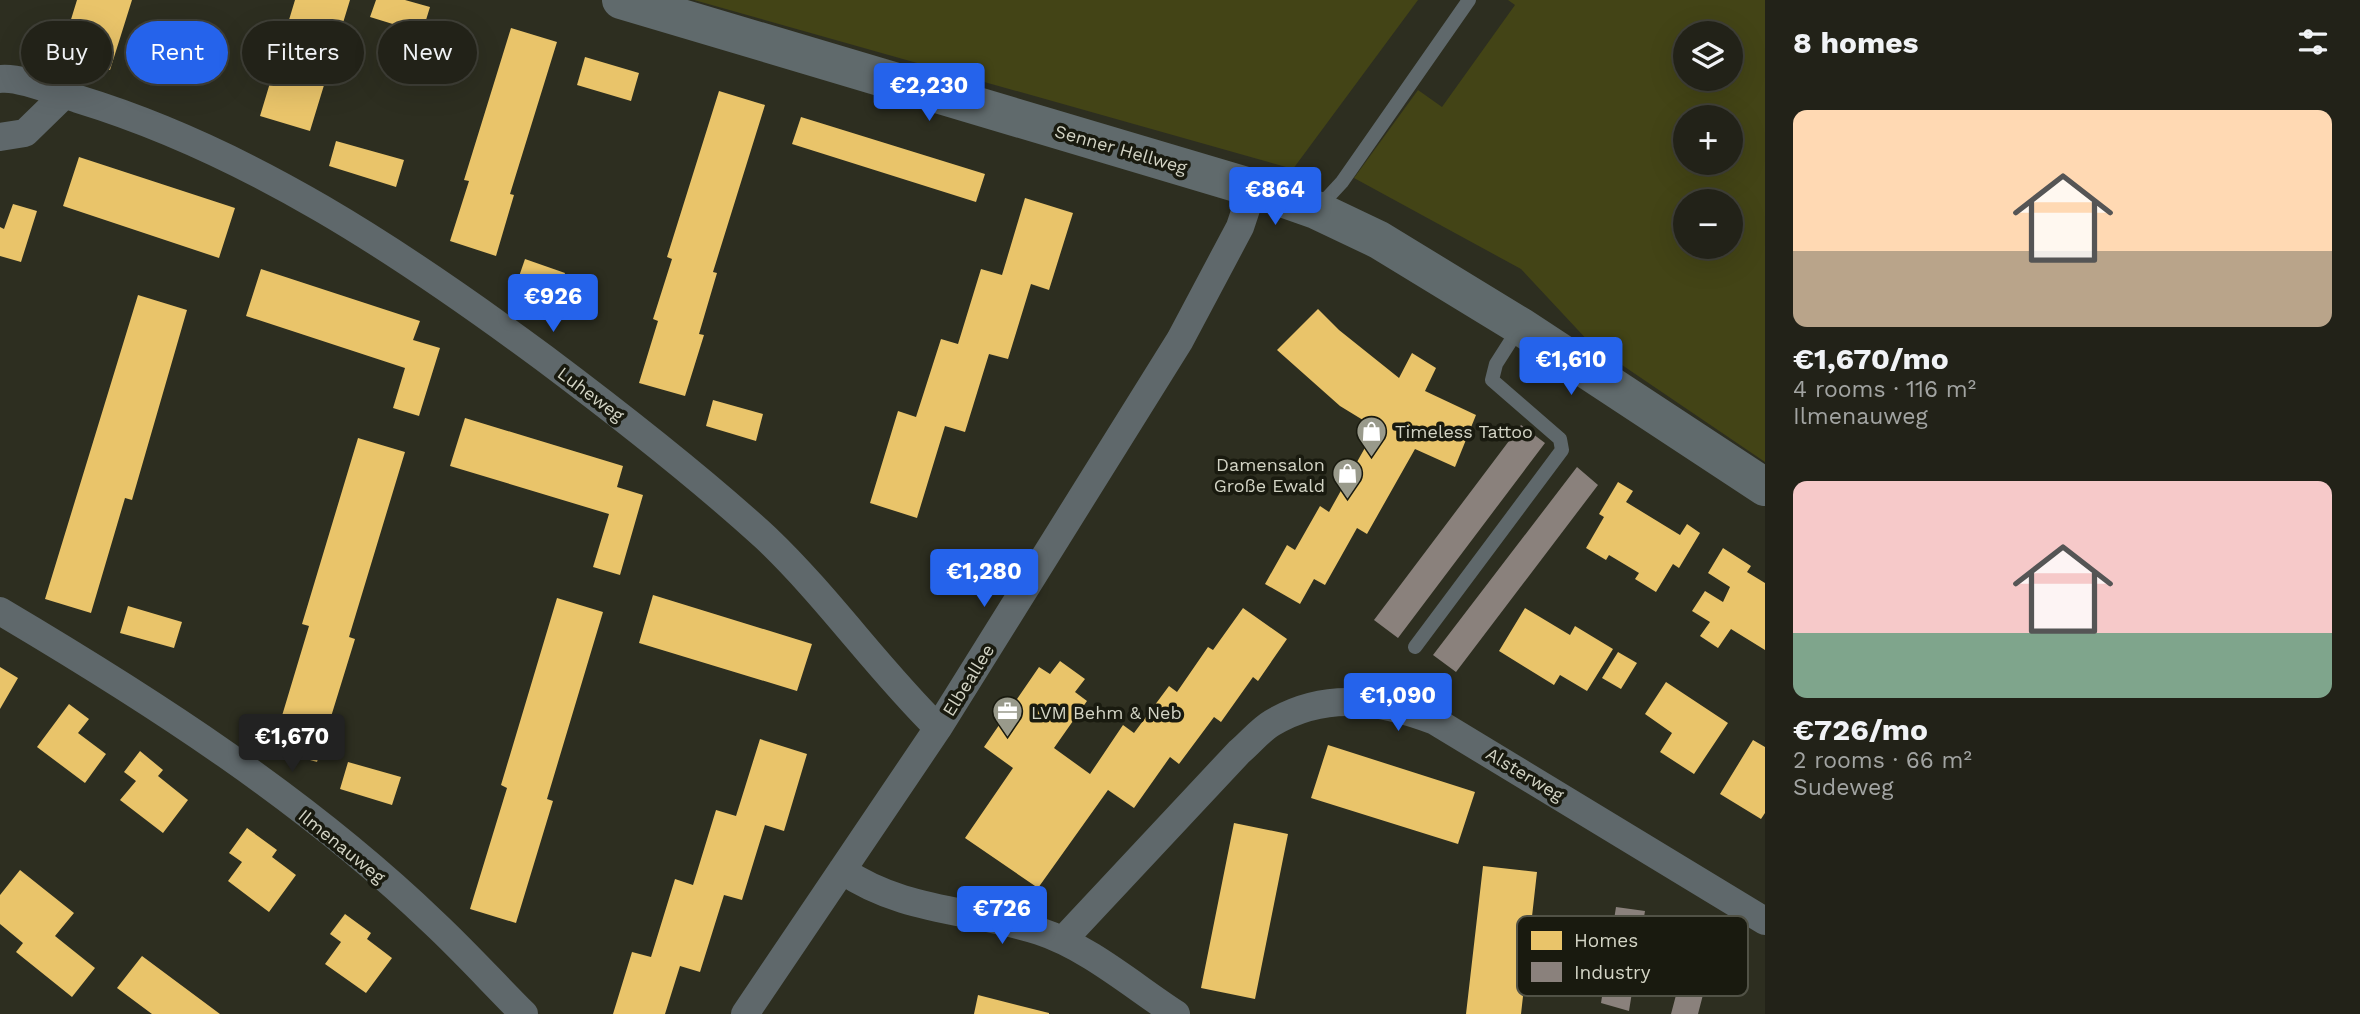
<!DOCTYPE html>
<meta charset="utf-8">
<style>
:root{--surface:#222218;--page:#2e2f25;--text:#f1f3f6;--muted:#a2a4a2;--line:#3f3f37;--accent:#2563eb}
body{margin:0;font-family:"Work Sans",sans-serif;background:var(--page);color:var(--text);height:100vh;display:flex;flex-direction:column;font-size:26px;white-space:nowrap}
*{box-sizing:border-box;margin:0}
p{font-size:23px;color:var(--muted)}
.icon{flex:none;width:38px;height:38px;fill:none;stroke:currentColor;stroke-width:2;stroke-linecap:round;stroke-linejoin:round}
.map{position:relative;flex:1;overflow:hidden}
.sheet{display:flex;flex-direction:column;background:var(--surface);width:595px}
.sheet>*{flex:none}
.guide{position:absolute;left:21px;top:21px;width:665px;height:63px;display:flex;gap:14px}
.tools{position:absolute;left:1673px;top:21px;display:grid;gap:14px}
.tools a{display:grid;place-items:center;width:70px;height:70px;border-radius:50%;background:var(--surface);box-shadow:0 7px 28px #0002,0 0 0 2px var(--line);font-size:35px}
.price{position:absolute;translate:-50% -60px;padding:0 16px;border-radius:7px;background:var(--accent);color:#fff;font-size:23px;line-height:46px;filter:drop-shadow(0 2px 4px #0008)}
.price::after{content:'';position:absolute;left:50%;top:42px;width:21px;height:16px;margin-left:-10px;background:inherit;clip-path:polygon(0 0,100% 0,50% 100%)}
.price.active{background:#222;color:#fff}
ul{padding:0;list-style:none}
li{display:grid;align-content:center;gap:14px;height:371px;padding:0 28px}
li span{display:grid;place-items:center;height:217px;border-radius:14px;color:#555}
li>.icon{margin-inline-start:auto}
span .icon{width:126px;height:126px;fill:#fffc;stroke-width:1}
li b{font-size:30px}
h2{display:flex;justify-content:space-between;align-items:center;height:84px;padding:0 28px;font-size:30px}
.chip{padding:0 24px;border-radius:32px;background:var(--surface);box-shadow:0 7px 28px #0002,0 0 0 2px var(--line);font-size:24px;line-height:63px}
.chip.active{background:var(--accent);color:#fff}
main{display:flex;flex:1;min-height:0}
.map>svg:first-child{display:block}
.green{fill:#434416;fill-rule:evenodd}
.homes{fill:#e9c46a}
.industry{fill:#8a817c}
.lines{fill:none;stroke-linecap:round;stroke-linejoin:round}
.lane{stroke:#5f686b;stroke-width:14}
.street{stroke:#5f686b;stroke-width:28}
.secondary{stroke:#606a6c;stroke-width:38}
.labels{text-anchor:middle;dominant-baseline:central;stroke-width:7;stroke-linejoin:round;paint-order:stroke}
.street-label{font-size:18px;fill:#d3d4c5;stroke:#191a0f}
.poi-label{font-size:18px;fill:#d3d4c5;stroke:#191a0f;text-anchor:start}
.key{fill:#191a0f;stroke:#515246;stroke-width:2}
.key-label{font-size:19px;fill:#d3d4c5}
</style>
<main>
<div class="map">
<svg width="1765" height="1014" viewBox="0 0 1765 1014">
<rect width="100%" height="100%" fill="#2d2e20"/>
<path class="green" d="M694 0H1418L1293 169Z
M1508 0H1765V462L1591 344 1521 269 1354 178 1418 90 1442 107 1515 5ZM1731 33V79H1685V33ZM1731 117V163H1685V117ZM1731 201V247H1685V201Z"/>
<path class="homes" d="M77 0H132L110 70 60 55Z
M295 0H350L310 131 260 116Z
M376 0H405L430 7 422 33 370 17Z
M511 28 557 42 510 194 514 195 496 256 450 241 469 181 464 180Z
M585 57 639 73 631 101 577 85Z
M719 91 765 105 713 272 717 273 699 334 704 335 685 396 639 383 658 321 653 319 672 259 667 257Z
M801 117 985 174 976 202 792 144Z
M336 141 404 160 396 187 329 166Z
M79 157 235 208 219 258 63 206Z
M1025 198 1073 213 1049 290 1031 284 1008 359 989 354 965 432 945 426 917 518 870 503 898 411 916 417 941 339 958 344 981 269 1002 275Z
M13 204 37 211 21 262 0 256V227L4 229Z
M525 259 565 273 555 304 514 291Z
M261 269 420 321 413 340 440 348 419 416 393 408 405 368 246 316Z
M138 295 187 310 132 500 125 498 91 613 45 599Z
M1318 309 1339 330 1399 378 1412 353 1436 368 1425 391 1476 415 1455 467 1415 449 1367 534 1357 528 1325 585 1314 579 1300 604 1265 584 1287 545 1295 550 1320 506 1329 512 1376 428 1340 406 1277 350Z
M713 400 763 414 756 441 706 426Z
M465 418 623 466 617 487 643 495 620 575 593 567 609 514 450 466Z
M358 438 405 452 349 637 355 639 317 762 272 749 309 626 302 624Z
M1618 482 1633 491 1626 502 1680 535 1687 524 1700 533 1679 568 1673 564 1656 592 1635 579 1639 573 1609 555 1606 560 1586 548 1604 517 1599 514Z
M1723 548 1751 566 1747 572 1765 583V650L1731 629 1718 648 1700 636 1710 622 1692 611 1705 591 1723 602 1730 587 1708 573Z
M653 595 812 644 797 691 639 643Z
M557 598 603 612 547 799 553 801 516 923 470 909 507 788 501 785Z
M128 606 182 622 174 648 120 633Z
M1243 608 1287 639 1258 681 1253 677 1221 722 1214 717 1179 764 1170 757 1134 808 1108 790 1038 888 965 838 1013 768 984 747 1039 667 1050 674 1060 661 1085 679 1075 692 1087 701 1054 748 1090 774 1123 725 1134 733 1169 686 1177 692 1208 647 1213 650Z
M1525 608 1570 635 1575 626 1613 649 1587 691 1560 675 1554 685 1499 651Z
M1618 652 1637 663 1621 689 1602 678Z
M0 667 18 678 0 709Z
M1666 682 1728 723 1694 774 1660 752 1672 733 1645 714Z
M69 704 89 719 78 733 106 754 85 783 37 747Z
M760 739 807 754 784 831 765 825 742 900 724 895 700 972 680 966 665 1014H613L632 952 651 957 675 879 693 885 716 810 736 816Z
M1753 740 1765 747V813L1761 819 1720 794Z
M1328 745 1475 792 1458 844 1311 798Z
M140 751 163 770 158 776 188 800 163 833 120 800 136 781 124 772Z
M348 762 401 777 392 805 340 789Z
M1234 823 1288 834 1255 999 1201 988Z
M247 828 277 850 272 857 296 875 269 912 228 881 242 862 229 853Z
M1483 866 1537 872 1521 1014H1466Z
M20 870 74 913 55 936 95 968 72 997 16 952 23 943 0 924V895Z
M345 914 371 933 367 939 392 958 366 993 325 964 341 942 330 934Z
M142 956 220 1014H152L117 988Z
M978 995 1049 1013V1014H974Z"/>
<path class="industry" d="M1521 425 1545 443 1398 638 1374 620Z
M1577 467 1598 485 1456 672 1433 655Z
M1616 907 1645 911 1629 1011 1601 1003Z
M1694 927 1719 933 1698 1014H1671Z"/>
<g class="lines">
<path class="lane" d="M1317 209 1342 182 1469 0
M1415 647 1562 450 1560 439 1492 380 1496 364 1519 328"/>
<path class="street" d="M0 79C20 76 58 93 78 99 249 151 402 253 544 358 620 415 696 474 766 538 828 597 877 668 938 728
M0 137 25 133 64 95
M0 611C152 701 306 800 434 923 465 952 494 984 524 1014
M842 870C902 912 971 909 1039 931 1088 947 1133 986 1176 1014
M1063 940 1239 752C1250 743 1260 730 1272 723 1326 691 1379 700 1435 721L1765 921
M745 1014 938 728 1180 340 1240 227 1253 188"/>
<path class="secondary" d="M621 0 1253 188 1316 210 1379 240 1520 326 1765 487"/>
</g>
<defs>
<symbol id="shop-pin" viewBox="-11 -11 22 30"><path d="M0 17L-7.5 6A9.5 9.5 0 1 1 7.5 6Z" fill="#999a8b" stroke="#191a0f"/><path d="M-5-2.5h2.3a2.7 3.5 0 0 1 5.4 0H5L5.5 6h-11ZM-1.5-2.5h3a1.5 2.3 0 0 0-3 0Z" fill="#fff"/></symbol>
<symbol id="office-pin" viewBox="-11 -11 22 30"><path d="M0 17L-7.5 6A9.5 9.5 0 1 1 7.5 6Z" fill="#999a8b" stroke="#191a0f"/><path d="M-6-3h4V-5.5h4V-3h4V5H-6ZM-1-4.5V-3h2v-1.5ZM-6 0V1H6V0Z" fill="#fff"/></symbol>
</defs>
<g fill-rule="evenodd">
<use href="#shop-pin" x="1354" y="414" width="35" height="47"/>
<use href="#shop-pin" x="1330" y="456" width="35" height="47"/>
<use href="#office-pin" x="990" y="694" width="35" height="47"/>
</g>
<g class="labels">
<g class="street-label">
<text transform="translate(1121 149) rotate(16)">Senner Hellweg</text>
<text transform="translate(591 394) rotate(37)">Luheweg</text>
<text transform="translate(968 680) rotate(-58)">Elbeallee</text>
<text transform="translate(1525 774) rotate(31)">Alsterweg</text>
<text transform="translate(342 846) rotate(39)">Ilmenauweg</text>
</g>
<g class="poi-label">
<text x="1395" y="431">Timeless Tattoo</text>
<text x="1325" y="464" text-anchor="end">Damensalon<tspan x="1325" dy="21">Große Ewald</tspan></text>
<text x="1031" y="712">LVM Behm &amp; Neb</text>
</g>
</g>
<rect x="1517" y="916" width="231" height="80" rx="10" class="key"/>
<rect x="1531" y="931" width="31" height="19" fill="#e9c46a"/>
<rect x="1531" y="962" width="31" height="20" fill="#8a817c"/>
<g class="key-label">
<text x="1574" y="947">Homes</text>
<text x="1574" y="979">Industry</text>
</g>
</svg>
<div class="tools">
<a><svg class="icon" aria-label="layers" viewBox="0 0 24 24"><path d="M12 4l9 5-9 5-9-5zM3 14l9 5 9-5"/></svg></a>
<a>+</a>
<a>−</a>
</div>
<b class="price" style="left:929px;top:123px">€2,230</b>
<b class="price" style="left:1275px;top:227px">€864</b>
<b class="price" style="left:553px;top:334px">€926</b>
<b class="price" style="left:1571px;top:397px">€1,610</b>
<b class="price" style="left:984px;top:609px">€1,280</b>
<b class="price" style="left:1398px;top:733px">€1,090</b>
<b class="price active" style="left:292px;top:774px">€1,670</b>
<b class="price" style="left:1002px;top:946px">€726</b>
<div class="guide">
<a class="chip">Buy</a>
<a class="chip active">Rent</a>
<a class="chip">Filters</a>
<a class="chip">New</a>
</div>
</div>
<section class="sheet">
<h2>8 homes<svg class="icon" aria-label="filters" viewBox="0 0 24 24"><path d="M4 7h16M4 17h16"/><circle cx="9" cy="7" r="2"/><circle cx="15" cy="17" r="2"/></svg></h2>
<ul>
<li><span style="background:linear-gradient(#ffd9b3 65%,#b9a48a 0)"><svg class="icon" aria-label="home" viewBox="0 0 24 24"><path d="M3 11l9-7 9 7M6 9v11h12V9"/></svg></span><div><b>€1,670/mo</b><p>4 rooms · 116 m²</p><p>Ilmenauweg</p></div></li>
<li><span style="background:linear-gradient(#f6c9c9 70%,#7fa58c 0)"><svg class="icon" aria-label="home" viewBox="0 0 24 24"><path d="M3 11l9-7 9 7M6 9v11h12V9"/></svg></span><div><b>€726/mo</b><p>2 rooms · 66 m²</p><p>Sudeweg</p></div></li>
</ul>
</section>
</main>
